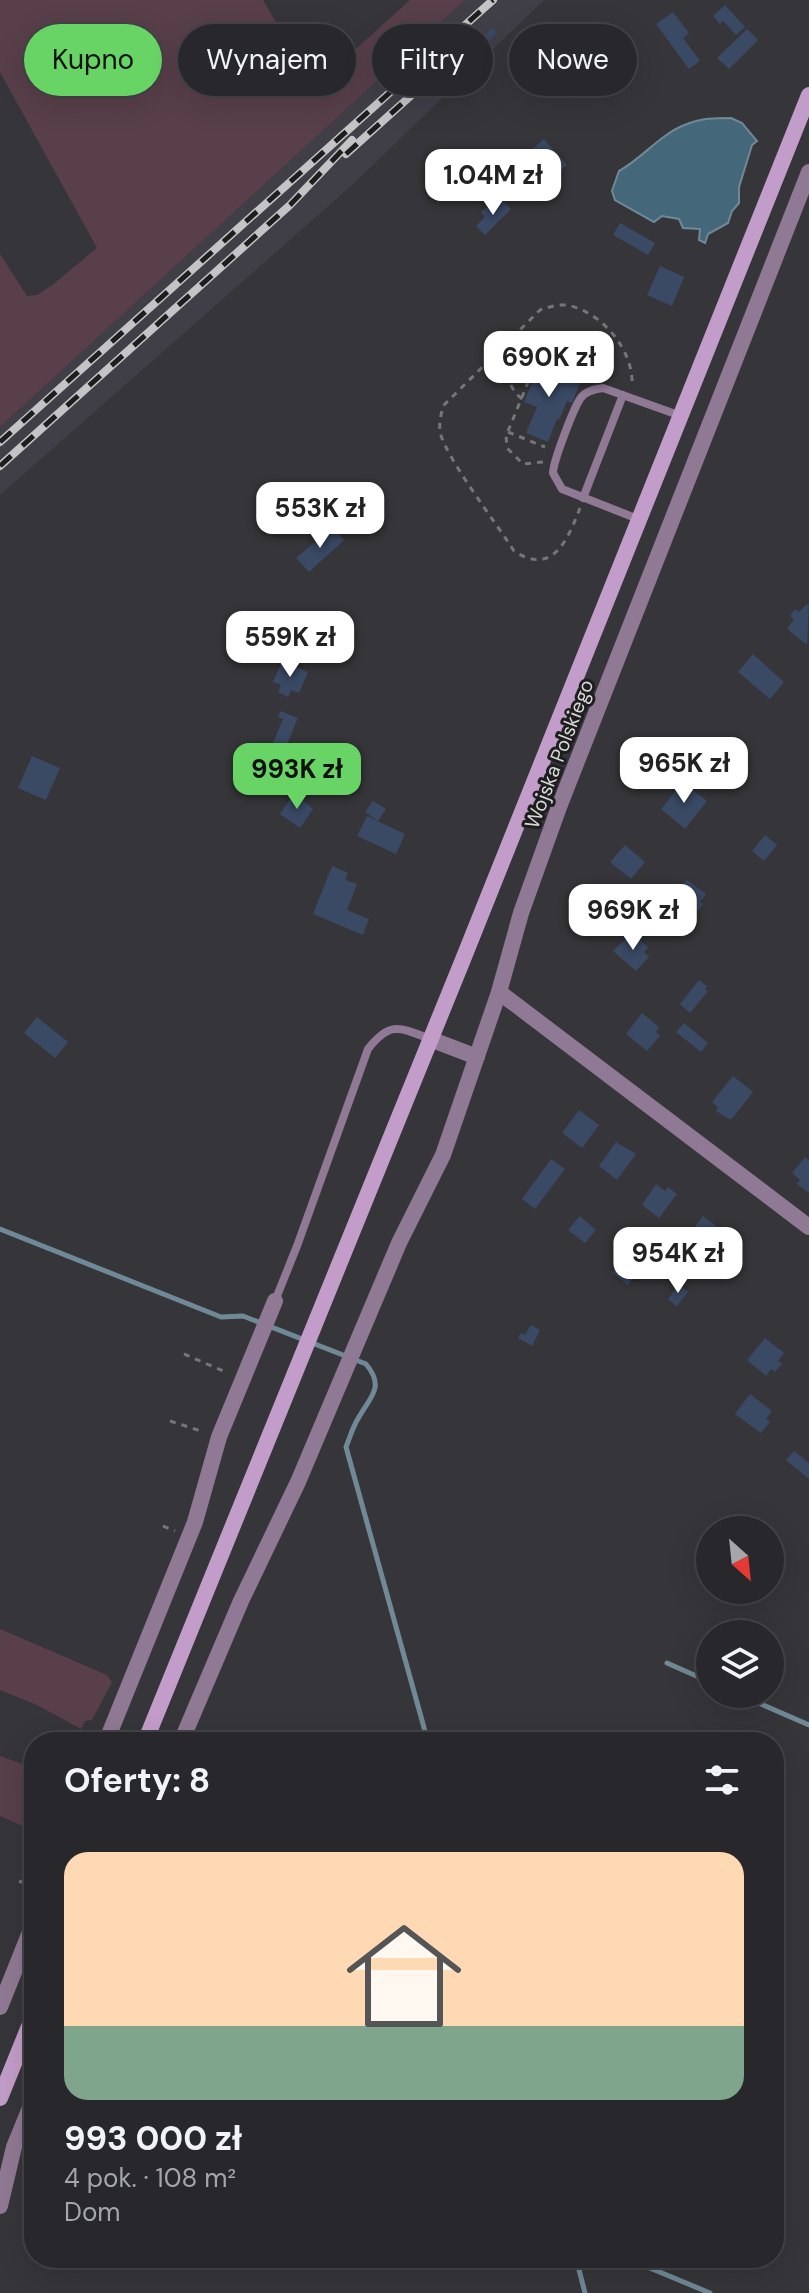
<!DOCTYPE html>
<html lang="pl">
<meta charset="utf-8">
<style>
:root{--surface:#28282c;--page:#343438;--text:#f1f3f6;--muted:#a5a6a9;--line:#444448;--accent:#68d465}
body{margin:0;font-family:"DM Sans",sans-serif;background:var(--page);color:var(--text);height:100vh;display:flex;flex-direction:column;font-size:30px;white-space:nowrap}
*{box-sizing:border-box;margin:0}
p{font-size:26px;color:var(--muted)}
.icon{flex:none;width:44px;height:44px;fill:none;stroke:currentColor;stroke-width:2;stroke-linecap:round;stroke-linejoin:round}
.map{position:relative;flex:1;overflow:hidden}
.drawer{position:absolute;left:24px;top:1732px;width:760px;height:536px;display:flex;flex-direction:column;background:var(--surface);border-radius:32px;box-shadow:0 8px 32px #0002,0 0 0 2px var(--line)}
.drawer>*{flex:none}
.hud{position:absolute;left:24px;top:24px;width:762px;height:72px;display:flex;gap:16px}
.needle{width:52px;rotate:153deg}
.buttons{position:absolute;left:696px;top:1516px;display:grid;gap:16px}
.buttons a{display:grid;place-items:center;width:88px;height:88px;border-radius:50%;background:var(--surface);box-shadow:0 8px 32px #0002,0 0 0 2px var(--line);font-size:40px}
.price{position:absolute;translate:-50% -68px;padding:0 18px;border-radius:16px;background:#fff;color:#222;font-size:26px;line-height:52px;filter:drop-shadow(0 2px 4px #0008)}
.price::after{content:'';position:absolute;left:50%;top:48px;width:24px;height:18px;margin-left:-12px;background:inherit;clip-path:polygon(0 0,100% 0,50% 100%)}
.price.selected{background:var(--accent);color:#111}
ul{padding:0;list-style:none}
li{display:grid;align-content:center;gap:16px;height:424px;padding:0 40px}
li span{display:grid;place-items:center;height:248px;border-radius:24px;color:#555}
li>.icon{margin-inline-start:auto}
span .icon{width:144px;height:144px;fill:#fffc;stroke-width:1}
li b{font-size:34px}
h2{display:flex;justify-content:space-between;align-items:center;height:96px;padding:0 40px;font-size:34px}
.tag{padding:0 28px;border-radius:36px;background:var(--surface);box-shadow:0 8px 32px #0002,0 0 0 2px var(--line);font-size:28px;line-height:72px}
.tag.selected{background:var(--accent);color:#111}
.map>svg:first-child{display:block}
.built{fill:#403f48}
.green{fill:#583f4a}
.water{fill:#44677a;stroke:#708997;stroke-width:2}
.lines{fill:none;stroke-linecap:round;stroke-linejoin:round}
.stream{stroke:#708997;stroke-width:5}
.building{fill:#3a4964}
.path{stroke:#767679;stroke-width:3;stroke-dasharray:6 6;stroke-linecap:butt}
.lane{stroke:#907994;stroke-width:8}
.street{stroke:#907994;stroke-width:16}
.secondary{stroke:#c39dc9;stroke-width:16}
.rail-casing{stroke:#c4c4c6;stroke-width:8}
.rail{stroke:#1e1e1f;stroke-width:5;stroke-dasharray:15;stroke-linecap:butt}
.labels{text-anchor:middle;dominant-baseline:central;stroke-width:6;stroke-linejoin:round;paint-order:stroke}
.street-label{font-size:20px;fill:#d8d8da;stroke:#1e1e1f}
</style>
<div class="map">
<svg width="809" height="2293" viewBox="0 0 809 2293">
<rect width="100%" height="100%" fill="#36363a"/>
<path class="built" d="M465 0H544L351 186 0 495V427Z"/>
<path class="green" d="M0 0H263L314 87 410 0H465L0 427V254L27 296 37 295 51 286 97 248 0 72Z
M0 1629 107 1675 112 1682 92 1720 85 1721 81 1729 37 1705 0 1690Z
M0 1756 34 1768V1831L0 1816Z"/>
<path class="water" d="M731 118 742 123 757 141 752 145 739 187V203L732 211 728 223 708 234 705 243 699 240 700 229 683 228 679 219 662 216 654 222 615 200 612 191 619 171C643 158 661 133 687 124 701 118 717 118 731 118Z"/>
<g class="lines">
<path class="stream" d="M0 1229 221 1317 243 1316 366 1364C385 1387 371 1396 359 1417 353 1426 350 1437 346 1447L428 1742
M667 1663 710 1682
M738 1694 809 1725
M576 2258 585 2293
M626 2258 710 2293"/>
</g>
<path class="building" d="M725 5 745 27 736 35 723 21 720 24 713 16Z
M673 12 689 33 683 38 700 61 689 69 656 24Z
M492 28 497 33 485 45 480 40Z
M747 29 758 40 729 69 717 58Z
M544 139 567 165 553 177 539 161 533 165 525 155Z
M502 200 511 209 485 235 476 226 485 217 481 212 487 207 491 211Z
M620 223 655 243 648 255 613 235Z
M660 266 684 277 672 306 647 295Z
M540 363 581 380 572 403 567 401 559 420 557 419 548 442 526 433 537 407 524 402Z
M333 527 344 540 309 572 296 558Z
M807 604 809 605 807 645 787 629 794 619 790 616 795 609 799 612Z
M753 654 784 682 770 699 738 672Z
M282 661 308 672 299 693 291 690 288 697 278 692 281 685 273 682Z
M280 711 298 718 285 749 273 743 283 719 278 717Z
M32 756 60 768 46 800 18 788Z
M683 782 707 801 685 829 661 809Z
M294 793 313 809 300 828 280 814Z
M373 801 386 809 378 821 365 812Z
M367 816 405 834 396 854 357 836Z
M765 835 777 845 764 861 752 851Z
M625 845 645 862 631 879 610 862Z
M332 866 348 873 345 880 357 884 347 910 369 919 363 935 313 914Z
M687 880 706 894 700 902 703 904 698 911 695 908 686 919 665 903 679 885 681 887Z
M632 933 648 947 644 952 649 957 636 971 613 951Z
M699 980 707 986 705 989 708 991 690 1013 680 1004Z
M642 1013 659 1027 656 1032 660 1036 647 1051 626 1034Z
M37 1017 68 1042 55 1058 24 1033Z
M684 1023 708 1043 701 1052 676 1032Z
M733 1076 753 1092 731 1120 716 1111 718 1107 712 1102Z
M579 1110 599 1125 582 1148 562 1133Z
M616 1142 636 1154 617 1180 599 1166Z
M805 1157 809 1160V1193L797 1184 800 1180 792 1173Z
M551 1159 565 1169 535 1209 522 1199Z
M656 1184 665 1191 668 1187 677 1194 659 1218 642 1205Z
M580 1216 596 1230 585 1243 568 1230Z
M703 1216 719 1228 695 1260 679 1248Z
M622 1260 638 1272 628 1285 612 1273Z
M679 1284 688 1292 677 1306 668 1299Z
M531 1325 540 1330 532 1346 518 1338 521 1333 525 1335Z
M765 1338 784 1353 778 1361 782 1364 775 1372 771 1369 766 1376 747 1360Z
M750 1394 772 1411 766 1419 770 1422 761 1433 735 1414Z
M794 1451 809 1463V1479L786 1460Z"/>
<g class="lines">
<path class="path" d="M522 399C499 380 507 354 538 358
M508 432 545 447
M543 462 523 464 507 448 506 436 538 358 586 380
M580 508C568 539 553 577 514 551 497 524 446 458 440 432 439 423 441 415 443 406L540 310C549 307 560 303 571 306 604 315 634 351 632 386
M184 1354 228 1373
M170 1421 204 1432
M163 1526 175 1531
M19 1881 34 1887"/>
<path class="lane" d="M583 498 623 395
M638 519 562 489 553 473C553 462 573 410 580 399 585 391 594 389 603 388L681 416
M275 1301 297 1246 368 1049C390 1021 399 1027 430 1039"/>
<path class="street" d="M499 992 809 1227
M430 1039 477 1057
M106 1742 195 1522 219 1437 275 1301
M181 1742 241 1601 298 1482 399 1243 443 1155 499 992 521 913 559 807 809 172
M0 2007 34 1922
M0 2206 14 2147 34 2098"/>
<path class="secondary" d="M145 1742 462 962 809 95
M0 2098 34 2014"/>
<defs>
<path id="rail" d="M346 154 415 92
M0 442 493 0
M0 466 290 205 352 140"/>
</defs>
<use href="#rail" class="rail-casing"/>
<use href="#rail" class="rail"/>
</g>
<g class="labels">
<g class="street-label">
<text transform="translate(559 754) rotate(-69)">Wojska Polskiego</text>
</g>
</g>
</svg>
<div class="buttons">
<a><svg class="needle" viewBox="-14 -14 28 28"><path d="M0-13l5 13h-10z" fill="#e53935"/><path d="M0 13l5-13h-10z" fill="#a5a6a9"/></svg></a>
<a><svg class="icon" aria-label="layers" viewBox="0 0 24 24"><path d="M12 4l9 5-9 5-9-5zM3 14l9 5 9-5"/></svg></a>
</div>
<b class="price" style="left:493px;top:217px">1.04M zł</b>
<b class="price" style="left:549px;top:399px">690K zł</b>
<b class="price" style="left:320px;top:550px">553K zł</b>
<b class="price" style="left:290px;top:679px">559K zł</b>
<b class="price" style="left:684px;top:805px">965K zł</b>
<b class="price selected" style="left:297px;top:811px">993K zł</b>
<b class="price" style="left:633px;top:952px">969K zł</b>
<b class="price" style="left:678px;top:1295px">954K zł</b>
<div class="hud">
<a class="tag selected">Kupno</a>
<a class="tag">Wynajem</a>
<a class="tag">Filtry</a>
<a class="tag">Nowe</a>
</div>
<section class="drawer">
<h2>Oferty: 8<svg class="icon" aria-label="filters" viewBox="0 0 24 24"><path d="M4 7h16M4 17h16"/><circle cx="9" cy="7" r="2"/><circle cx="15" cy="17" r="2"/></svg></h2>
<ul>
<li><span style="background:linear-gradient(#ffd9b3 70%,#7fa58c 0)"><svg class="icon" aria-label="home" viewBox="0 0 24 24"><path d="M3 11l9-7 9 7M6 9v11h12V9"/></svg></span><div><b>993 000 zł</b><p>4 pok. · 108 m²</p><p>Dom</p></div></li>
</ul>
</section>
</div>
